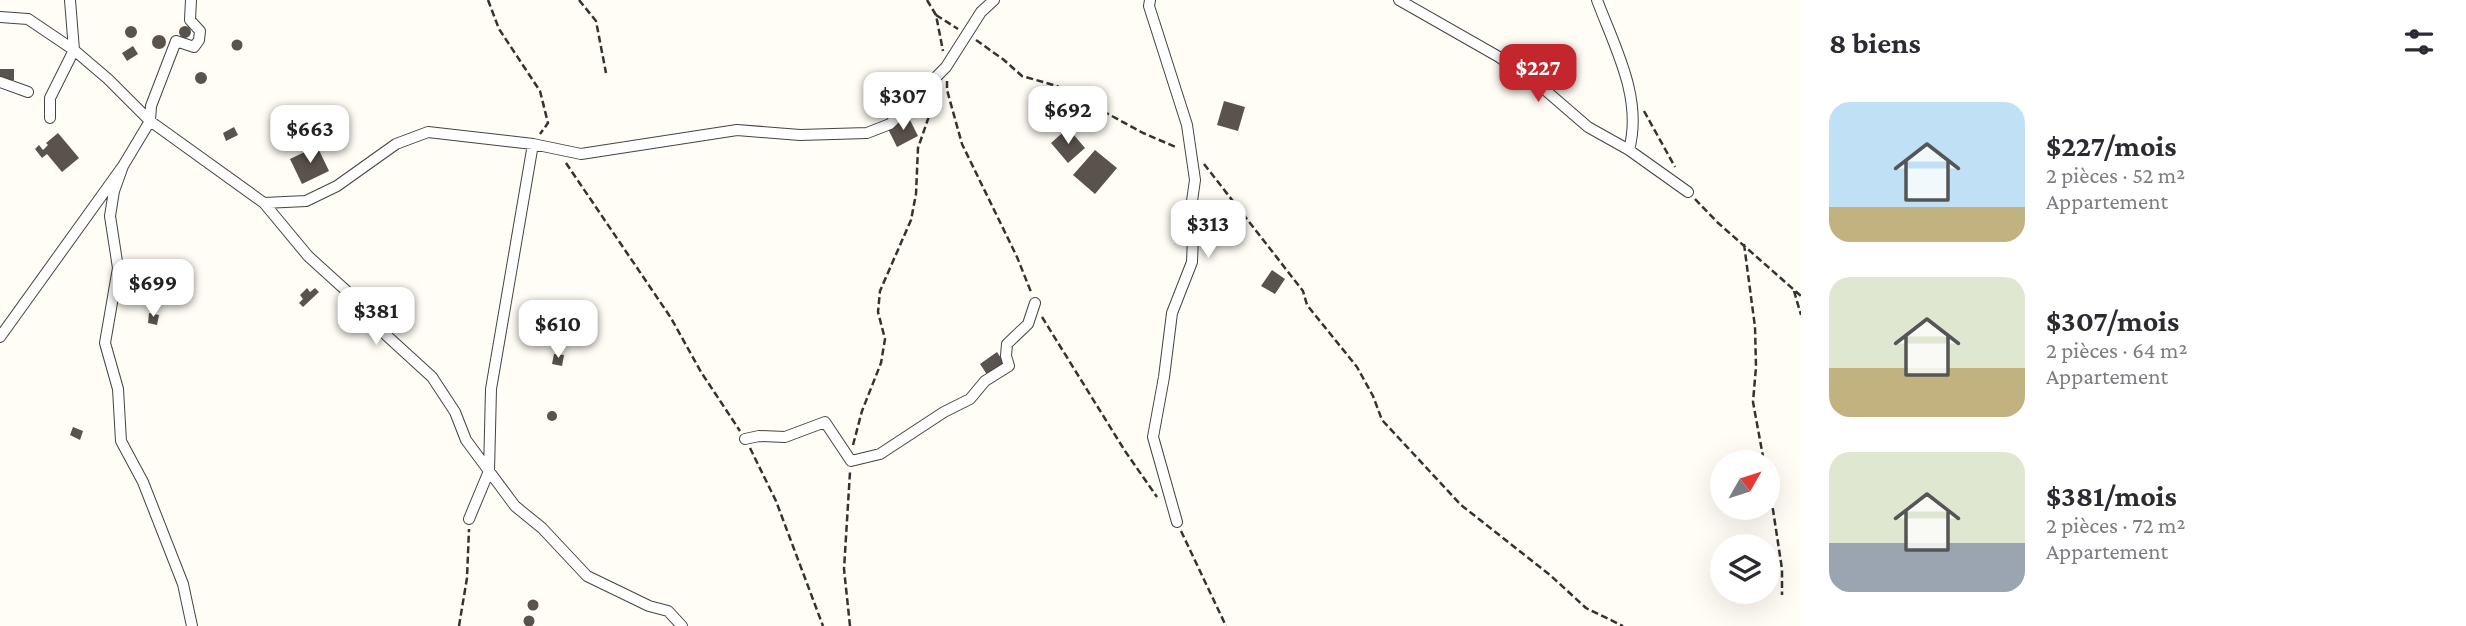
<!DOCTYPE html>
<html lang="fr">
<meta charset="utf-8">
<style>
:root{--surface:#fff;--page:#f2f2f3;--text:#2b2b33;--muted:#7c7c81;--accent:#c4262e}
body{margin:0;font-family:"Crimson Pro",serif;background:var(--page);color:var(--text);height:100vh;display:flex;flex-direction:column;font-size:26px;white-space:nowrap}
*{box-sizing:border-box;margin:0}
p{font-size:23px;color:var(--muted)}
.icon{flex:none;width:38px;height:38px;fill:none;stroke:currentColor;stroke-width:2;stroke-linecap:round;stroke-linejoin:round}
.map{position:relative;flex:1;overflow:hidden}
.drawer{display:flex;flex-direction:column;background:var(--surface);width:665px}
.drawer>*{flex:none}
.needle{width:46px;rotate:51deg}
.buttons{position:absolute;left:1710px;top:450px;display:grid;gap:14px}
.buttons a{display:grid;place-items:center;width:70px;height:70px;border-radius:50%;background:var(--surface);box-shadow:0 7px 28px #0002;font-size:35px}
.price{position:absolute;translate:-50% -60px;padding:0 16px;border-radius:14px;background:#fff;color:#222;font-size:23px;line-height:46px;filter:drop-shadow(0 2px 4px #0008)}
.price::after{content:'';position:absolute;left:50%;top:42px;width:21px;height:16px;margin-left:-10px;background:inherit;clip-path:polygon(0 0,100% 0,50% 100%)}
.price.active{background:var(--accent);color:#fff}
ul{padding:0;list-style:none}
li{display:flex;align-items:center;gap:21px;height:175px;padding:0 28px}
li span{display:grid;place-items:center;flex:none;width:196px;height:140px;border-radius:21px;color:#555}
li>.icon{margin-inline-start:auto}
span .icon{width:84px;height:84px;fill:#fffc;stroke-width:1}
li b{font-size:30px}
h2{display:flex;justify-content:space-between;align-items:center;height:84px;padding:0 28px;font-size:30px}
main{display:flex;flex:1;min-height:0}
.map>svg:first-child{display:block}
.building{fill:#5a524d}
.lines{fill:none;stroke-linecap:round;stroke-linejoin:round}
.minor-casing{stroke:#444;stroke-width:12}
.path{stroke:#333;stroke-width:2.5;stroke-dasharray:7 3.5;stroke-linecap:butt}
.minor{stroke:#fff;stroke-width:10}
</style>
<main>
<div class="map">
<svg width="1801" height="626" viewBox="0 0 1801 626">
<rect width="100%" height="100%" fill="#fffdf5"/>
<path class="building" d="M179 32a6 6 0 1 1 12 0a6 6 0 1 1-12 0Z
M125 32a6 6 0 1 1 12 0a6 6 0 1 1-12 0Z
M152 42a7 7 0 1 1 14 0a7 7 0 1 1-14 0Z
M231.5 45a5.5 5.5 0 1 1 11 0a5.5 5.5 0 1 1-11 0Z
M133 46 138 54 127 61 122 53Z
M0 69H14V80H0Z
M195 78a6 6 0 1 1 12 0a6 6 0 1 1-12 0Z
M1224 101 1245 107 1238 131 1217 125Z
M881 102H891V111H881Z
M909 118 918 136 897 147 888 129Z
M234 127 238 135 226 141 223 133Z
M1068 128 1085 148 1068 163 1051 143Z
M58 133 79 158 62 172 47 154 42 158 35 149 39 145 43 150 48 145 46 143Z
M317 146 329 171 302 184 290 159Z
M1095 150 1117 168 1095 194 1073 175Z
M1272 270 1285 279 1275 294 1261 286Z
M307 288 310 292 315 288 319 292 303 307 299 303 303 299 300 295Z
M149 313 159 315 157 325 148 323Z
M997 352 1005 364 988 376 980 364Z
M554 354 564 355 562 366 552 364Z
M547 416a5 5 0 1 1 10 0a5 5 0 1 1-10 0Z
M73 427 83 431 80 440 70 435Z
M527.5 605a5.5 5.5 0 1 1 11 0a5.5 5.5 0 1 1-11 0Z
M523.5 621a5.5 5.5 0 1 1 11 0a5.5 5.5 0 1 1-11 0Z"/>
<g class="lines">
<defs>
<path id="minor" d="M1150 0 1149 6 1187 125 1195 180 1190 215 1193 237 1192 262 1172 313 1164 377 1153 437 1177 522
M1399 0 1499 57 1544 89 1588 127 1629 150 1688 192
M1597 0C1615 48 1643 98 1629 150
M0 17 28 19 74 50 108 79 150 121 264 203 308 256 362 305 386 335 432 377 455 412 466 440 515 506 542 528 587 576 649 606 668 611 682 626
M0 82 28 92
M50 118V98L74 50 70 0
M123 166 114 191 110 216 118 268 105 343 118 389 121 441 143 482 183 584 192 626
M264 203 306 201 337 186 396 144 428 132 533 144 581 154 737 130 800 135 867 133 890 124 946 67 981 12 994 0
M0 337 123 166 150 121 151 106 176 41 194 47 199 40 200 31 190 20 191 0
M745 439 759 436 785 437 825 422 851 461 880 454 944 412 970 399 985 381 1009 366 1006 356 1007 344 1028 324 1035 303
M469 519 489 471 491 389 533 144"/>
</defs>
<use href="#minor" class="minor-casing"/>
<path class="path" d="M488 0 499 29 540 91 548 123 540 134
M579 0 596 21 606 73
M927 0 936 15 943 51
M936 15 958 29
M976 40 1004 60 1022 76 1057 86 1143 133 1178 148
M947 81V90L962 144 1017 257 1031 292
M1644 111 1675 167
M566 163 671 318 701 372 740 431
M1204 164 1303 291 1307 305 1357 367 1373 396 1382 420 1461 505 1550 575 1586 608 1623 626
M1695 199 1717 222 1801 296
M1744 244 1755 327 1756 367 1753 402 1764 462
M1794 291 1801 315
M1042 317 1125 451 1157 497
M853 445 862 411 881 363 885 339 878 312 880 291 911 220 916 194 918 148 937 93
M750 448 776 501 823 626
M1768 477 1782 569V595
M1181 531 1226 626
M459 626 467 578 469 529
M850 626 844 569 850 472"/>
<use href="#minor" class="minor"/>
</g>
</svg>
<div class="buttons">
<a><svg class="needle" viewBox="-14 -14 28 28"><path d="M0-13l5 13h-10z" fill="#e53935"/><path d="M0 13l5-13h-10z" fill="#7c7c81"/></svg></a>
<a><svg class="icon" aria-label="layers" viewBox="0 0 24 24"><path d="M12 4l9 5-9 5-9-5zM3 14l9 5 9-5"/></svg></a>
</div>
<b class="price active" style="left:1538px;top:104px">$227</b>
<b class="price" style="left:903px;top:132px">$307</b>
<b class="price" style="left:1068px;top:146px">$692</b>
<b class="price" style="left:310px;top:165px">$663</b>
<b class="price" style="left:1208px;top:260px">$313</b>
<b class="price" style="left:153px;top:319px">$699</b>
<b class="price" style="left:376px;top:347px">$381</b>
<b class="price" style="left:558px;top:360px">$610</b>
</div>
<section class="drawer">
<h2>8 biens<svg class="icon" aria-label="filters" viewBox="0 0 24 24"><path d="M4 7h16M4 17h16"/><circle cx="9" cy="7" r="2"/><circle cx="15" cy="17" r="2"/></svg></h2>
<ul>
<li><span style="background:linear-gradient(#bfe0f5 75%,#c2b280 0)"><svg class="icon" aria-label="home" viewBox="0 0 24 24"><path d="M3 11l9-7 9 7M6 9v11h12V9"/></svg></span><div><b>$227/mois</b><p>2 pièces · 52 m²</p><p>Appartement</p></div></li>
<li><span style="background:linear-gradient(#dfe7d0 65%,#c2b280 0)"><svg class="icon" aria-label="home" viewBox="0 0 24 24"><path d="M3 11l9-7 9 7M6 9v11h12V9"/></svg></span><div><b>$307/mois</b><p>2 pièces · 64 m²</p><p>Appartement</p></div></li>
<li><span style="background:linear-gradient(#dfe7d0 65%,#9aa5b1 0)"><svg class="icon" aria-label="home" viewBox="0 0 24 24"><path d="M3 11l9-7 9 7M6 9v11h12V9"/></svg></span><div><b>$381/mois</b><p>2 pièces · 72 m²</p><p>Appartement</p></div></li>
</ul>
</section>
</main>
